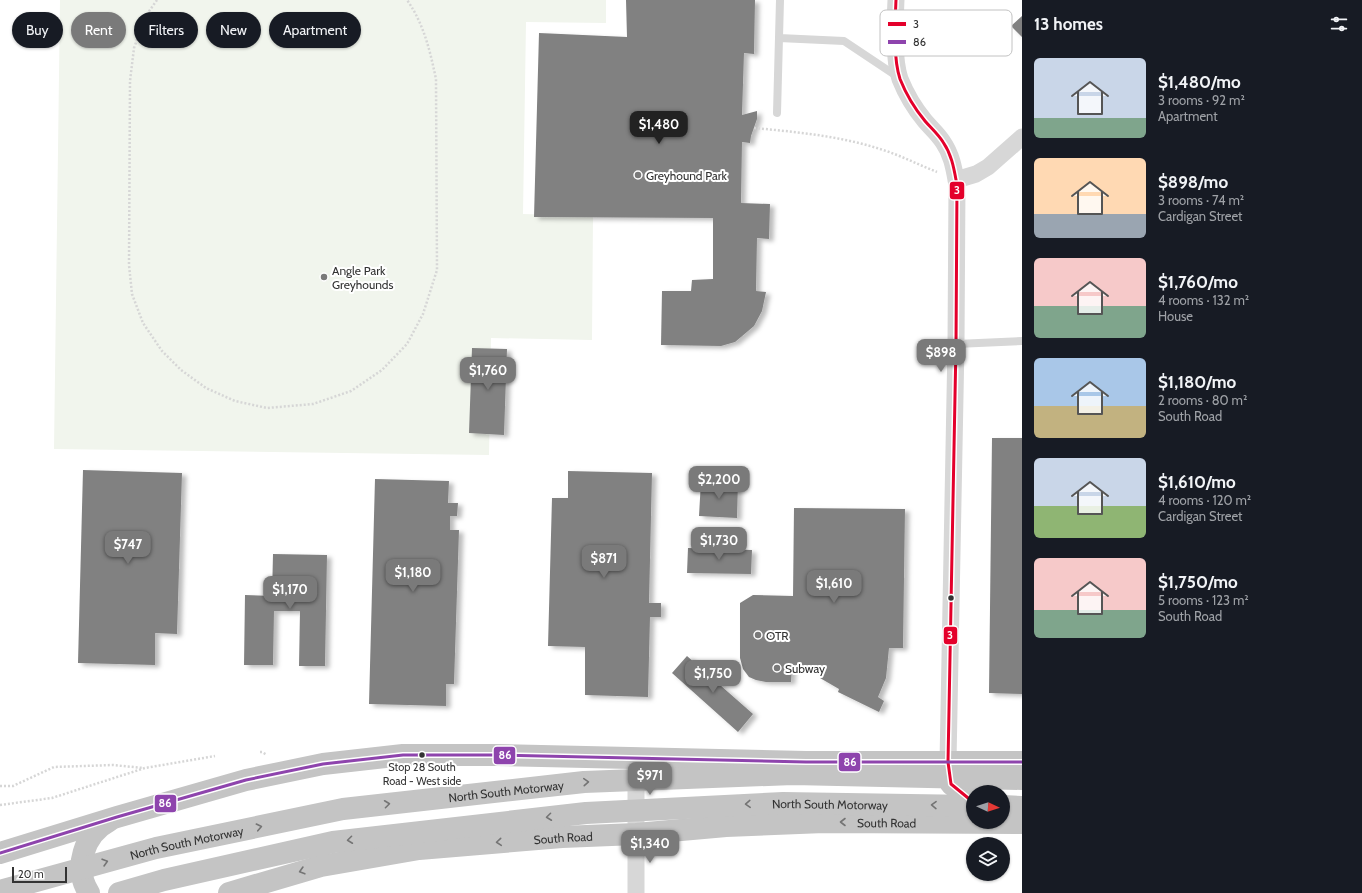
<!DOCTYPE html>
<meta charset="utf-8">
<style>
:root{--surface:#171b24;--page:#20242c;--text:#f1f3f6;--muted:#9ea1a6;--accent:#7a7a7a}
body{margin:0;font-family:Cabin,sans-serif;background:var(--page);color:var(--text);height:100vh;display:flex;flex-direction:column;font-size:15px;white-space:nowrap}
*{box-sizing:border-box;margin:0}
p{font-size:13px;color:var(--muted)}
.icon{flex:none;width:22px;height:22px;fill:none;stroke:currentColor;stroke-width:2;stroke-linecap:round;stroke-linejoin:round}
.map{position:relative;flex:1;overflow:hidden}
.side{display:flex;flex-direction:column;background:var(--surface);width:340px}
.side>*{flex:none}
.guide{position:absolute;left:12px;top:12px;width:380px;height:36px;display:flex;gap:8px}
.needle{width:26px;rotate:94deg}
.controls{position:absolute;left:966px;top:785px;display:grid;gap:8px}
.controls a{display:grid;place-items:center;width:44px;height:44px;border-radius:50%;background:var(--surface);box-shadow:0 1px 3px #0004;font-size:20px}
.scale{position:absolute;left:12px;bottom:10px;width:55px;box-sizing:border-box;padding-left:4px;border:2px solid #333;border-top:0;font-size:11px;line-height:14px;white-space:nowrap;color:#333;-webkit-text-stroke:3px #fff;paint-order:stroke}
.price{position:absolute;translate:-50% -34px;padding:0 9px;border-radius:8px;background:var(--accent);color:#fff;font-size:13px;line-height:26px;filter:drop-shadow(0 1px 2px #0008)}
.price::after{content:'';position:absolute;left:50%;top:24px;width:12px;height:9px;margin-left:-6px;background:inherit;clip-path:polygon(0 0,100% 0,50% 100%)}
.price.active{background:#222;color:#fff}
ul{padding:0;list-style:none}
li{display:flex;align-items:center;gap:12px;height:100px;padding:0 12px}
li span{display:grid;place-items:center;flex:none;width:112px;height:80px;border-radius:6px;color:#555}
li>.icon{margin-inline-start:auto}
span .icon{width:48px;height:48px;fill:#fffc;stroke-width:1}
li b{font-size:17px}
h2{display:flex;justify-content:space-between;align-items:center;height:48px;padding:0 12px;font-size:17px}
.chip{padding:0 14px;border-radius:18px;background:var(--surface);box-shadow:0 1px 3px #0004;font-size:14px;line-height:36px}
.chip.active{background:var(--accent);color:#fff}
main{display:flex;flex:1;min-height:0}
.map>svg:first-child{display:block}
.green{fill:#f1f5ed}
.building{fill:#818181;filter:url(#shadow)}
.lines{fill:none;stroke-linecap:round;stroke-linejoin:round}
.path{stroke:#d6d6d6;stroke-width:2.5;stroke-dasharray:2 2;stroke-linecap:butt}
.lane{stroke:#d7d7d7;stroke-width:8}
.street{stroke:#d7d7d7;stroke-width:17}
.highway{stroke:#c4c4c4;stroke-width:22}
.highway-bridge{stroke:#c4c4c4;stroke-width:22}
.bus-1-casing{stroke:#fff;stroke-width:6}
.bus-2-casing{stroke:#fff;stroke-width:6}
.bus-1{stroke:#e4002b;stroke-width:3}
.bus-2{stroke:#8e44ad;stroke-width:3}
.oneway{stroke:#747474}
.poi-dot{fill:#7a7a7a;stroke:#fff;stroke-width:1.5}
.bus-dot{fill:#333;stroke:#fff;stroke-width:1.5}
.labels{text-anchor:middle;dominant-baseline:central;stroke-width:4;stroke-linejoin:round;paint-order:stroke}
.bus-label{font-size:11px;fill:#333;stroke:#fff}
.poi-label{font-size:12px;fill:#333;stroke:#fff;text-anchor:start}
.street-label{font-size:12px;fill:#333;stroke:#fff}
.key{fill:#fff;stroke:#c2c2c2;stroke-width:1}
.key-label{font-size:11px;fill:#333}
.line-badge{stroke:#fff;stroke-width:1.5}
.badge-label{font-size:11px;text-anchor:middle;font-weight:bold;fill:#fff}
</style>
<main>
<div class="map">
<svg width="1022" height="893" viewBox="0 0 1022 893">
<defs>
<filter id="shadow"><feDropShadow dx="4.5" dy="2.5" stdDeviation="2" flood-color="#0004"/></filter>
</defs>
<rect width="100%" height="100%" fill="#fff"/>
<path class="green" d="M60 0H606V23L526 22 523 214 593 216 592 340 491 338 489 455 54 449Z"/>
<path class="building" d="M626 0H755L754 54 744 53 742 115 757 111V119L751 136 750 143 742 142 741 203 770 204 769 239 757 238 756 291 766 292 762 311 754 326 741 337 735 342 721 346 661 345 662 291H691L692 280 713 279V218L534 217 539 33 627 37Z
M1022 16V37L1011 26Z
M472 348 507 349 504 435 469 433Z
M992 438H1022V694L989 693Z
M83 470 182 473 177 634 155 633V665L78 663Z
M568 471 652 473 649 603H661V617H650L648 697 585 695V647L548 646 552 498H568Z
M375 479 449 481 448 503H458L457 516H450V530H459L454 684H446V706L369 704Z
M701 481 738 483 737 518 699 516Z
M794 508 905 509 903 648H889L886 678 878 697 884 701 879 712 838 692 839 689 820 678V667L792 666 791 682H766L756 680 749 677 743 669 740 658V603L753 595 793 596Z
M688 548 752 550 751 574 687 573Z
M273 554 327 555 325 666H299L300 611H274L273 665H244L245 595 272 596Z
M687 656 753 714 738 732 672 673Z"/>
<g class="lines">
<path class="path" d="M157 0 145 17 134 48 130 81 129 265 132 294 143 323 162 351 181 370 206 388 235 401 267 408 313 404 351 391 382 370 407 344 423 314 437 270 436 79C430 51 424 24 407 0
M754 128C797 132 841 136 883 150 902 156 919 165 937 172
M260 752H262L267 755
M0 786H13L54 767 113 765 143 768
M0 805 52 798 145 768 215 756"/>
<path class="lane" d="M779 38 844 41 898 77
M777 113 780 0
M956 344 1022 341"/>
<path class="street" d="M896 0C895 23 893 58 900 79 906 94 915 109 925 121 931 128 938 134 943 142 952 155 954 169 957 185L956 344 948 762
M956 180 976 174 988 167 1022 137
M636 893V769"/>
<g class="highway">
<path d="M948 762 951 784 973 802"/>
<path d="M1003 806 1022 807"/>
<path d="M0 853 117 817 246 780 323 764 403 755H495L806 762H1022"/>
<path d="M89 893C73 868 84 834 109 821"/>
<path id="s1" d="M229 893 321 866 419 849 562 837 636 834 726 826 824 822 1022 823"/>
</g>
<g class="highway-bridge">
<path id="s2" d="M0 891 156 848 343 809 584 782 793 774 1022 779"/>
<path id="s3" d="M119 893 164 880 333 842 586 813 783 803 973 806"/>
</g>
<defs>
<path id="bus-1" d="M896 0C895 23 893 58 900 79 906 94 915 109 925 121 931 128 938 134 943 142 952 155 954 169 957 185L956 344 948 762 951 784 973 802"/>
<path id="bus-2" d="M0 853 117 817 246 780 323 764 403 755H495L806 762H1022"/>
</defs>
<use href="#bus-1" class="bus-1-casing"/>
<use href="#bus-2" class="bus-2-casing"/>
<use href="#bus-1" class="bus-1"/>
<use href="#bus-2" class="bus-2"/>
</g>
<defs><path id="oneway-chevron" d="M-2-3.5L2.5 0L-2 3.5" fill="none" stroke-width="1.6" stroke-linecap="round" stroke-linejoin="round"/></defs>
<g class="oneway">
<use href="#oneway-chevron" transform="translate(586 782) rotate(-4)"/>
<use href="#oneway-chevron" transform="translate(387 804) rotate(-7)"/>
<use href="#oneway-chevron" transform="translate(748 804) rotate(177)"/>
<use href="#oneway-chevron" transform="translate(934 805) rotate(-179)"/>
<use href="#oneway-chevron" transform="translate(549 817) rotate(173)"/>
<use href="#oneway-chevron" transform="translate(843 822) rotate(-180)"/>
<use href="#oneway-chevron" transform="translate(259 827) rotate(-12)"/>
<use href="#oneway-chevron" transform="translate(350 840) rotate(173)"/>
<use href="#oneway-chevron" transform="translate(499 842) rotate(175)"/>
<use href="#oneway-chevron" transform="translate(105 862) rotate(-16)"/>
<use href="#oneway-chevron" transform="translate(302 871) rotate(164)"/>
</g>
<g class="poi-dot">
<circle cx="638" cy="175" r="4"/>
<circle cx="324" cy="277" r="4"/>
<circle cx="758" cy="635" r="4"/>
<circle cx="777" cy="668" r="4"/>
</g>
<g class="bus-dot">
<circle cx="951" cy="598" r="3.5"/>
<circle cx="422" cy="755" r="3.5"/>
</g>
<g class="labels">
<g class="bus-label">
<text x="422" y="767">Stop 28 South<tspan x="422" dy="14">Road - West side</tspan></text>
</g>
<g class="poi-label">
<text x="646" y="175">Greyhound Park</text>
<text x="332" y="270">Angle Park<tspan x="332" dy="14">Greyhounds</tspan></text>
<text x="766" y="635">OTR</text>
<text x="785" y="668">Subway</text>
</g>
<g class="street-label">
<text stroke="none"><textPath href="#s2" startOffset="517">North South Motorway</textPath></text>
<text stroke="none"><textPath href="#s3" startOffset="719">North South Motorway</textPath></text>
<text stroke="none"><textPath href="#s1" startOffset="664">South Road</textPath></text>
<text stroke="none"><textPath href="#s1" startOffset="340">South Road</textPath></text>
<text stroke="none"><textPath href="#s2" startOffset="193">North South Motorway</textPath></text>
</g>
</g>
<rect x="880" y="10" width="132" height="46" rx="6" class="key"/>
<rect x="888" y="22" width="18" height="4" fill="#e4002b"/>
<rect x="888" y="40" width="18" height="4" fill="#8e44ad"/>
<g class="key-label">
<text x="913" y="28">3</text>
<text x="913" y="46">86</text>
</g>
<g class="line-badge">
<rect x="949" y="181" width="16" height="19" rx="4" fill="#e4002b"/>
<rect x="943" y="626" width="15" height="19" rx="4" fill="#e4002b"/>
<rect x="493" y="746" width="23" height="19" rx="4" fill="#8e44ad"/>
<rect x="838" y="752" width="23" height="20" rx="4" fill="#8e44ad"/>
<rect x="154" y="794" width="23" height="19" rx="4" fill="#8e44ad"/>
</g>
<g class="badge-label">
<text x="957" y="194">3</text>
<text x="950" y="639">3</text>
<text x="505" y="759">86</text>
<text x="850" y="766">86</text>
<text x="165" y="807">86</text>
</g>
</svg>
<div class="controls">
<a><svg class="needle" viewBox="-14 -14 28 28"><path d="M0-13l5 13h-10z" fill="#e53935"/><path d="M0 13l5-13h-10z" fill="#9ea1a6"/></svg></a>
<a><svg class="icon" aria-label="layers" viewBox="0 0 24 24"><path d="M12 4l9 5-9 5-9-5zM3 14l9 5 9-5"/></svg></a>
</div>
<div class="scale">20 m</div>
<b class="price active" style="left:659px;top:145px">$1,480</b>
<b class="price" style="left:941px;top:373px">$898</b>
<b class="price" style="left:488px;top:391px">$1,760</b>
<b class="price" style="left:719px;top:500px">$2,200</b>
<b class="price" style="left:719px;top:561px">$1,730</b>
<b class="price" style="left:128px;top:565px">$747</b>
<b class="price" style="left:604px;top:579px">$871</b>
<b class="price" style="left:413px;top:593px">$1,180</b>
<b class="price" style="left:834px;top:604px">$1,610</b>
<b class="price" style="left:290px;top:610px">$1,170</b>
<b class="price" style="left:713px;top:694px">$1,750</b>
<b class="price" style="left:650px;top:796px">$971</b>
<b class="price" style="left:650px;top:864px">$1,340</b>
<div class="guide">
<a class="chip">Buy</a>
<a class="chip active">Rent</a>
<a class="chip">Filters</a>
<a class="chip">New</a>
<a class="chip">Apartment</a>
</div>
</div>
<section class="side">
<h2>13 homes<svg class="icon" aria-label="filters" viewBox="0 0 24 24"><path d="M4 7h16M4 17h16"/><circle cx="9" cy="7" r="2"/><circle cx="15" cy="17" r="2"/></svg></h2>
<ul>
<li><span style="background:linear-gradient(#c9d6e8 75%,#7fa58c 0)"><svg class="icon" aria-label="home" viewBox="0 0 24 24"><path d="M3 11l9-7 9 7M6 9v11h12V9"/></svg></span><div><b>$1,480/mo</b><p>3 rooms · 92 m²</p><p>Apartment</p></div></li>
<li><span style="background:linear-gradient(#ffd9b3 70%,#9aa5b1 0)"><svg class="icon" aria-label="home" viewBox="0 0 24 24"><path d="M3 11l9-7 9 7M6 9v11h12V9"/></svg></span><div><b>$898/mo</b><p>3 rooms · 74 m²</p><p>Cardigan Street</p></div></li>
<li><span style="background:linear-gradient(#f6c9c9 60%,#7fa58c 0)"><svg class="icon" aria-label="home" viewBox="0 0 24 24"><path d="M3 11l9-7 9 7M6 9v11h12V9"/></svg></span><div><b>$1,760/mo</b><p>4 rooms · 132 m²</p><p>House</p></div></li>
<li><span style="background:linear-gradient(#a9c7e8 60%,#c2b280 0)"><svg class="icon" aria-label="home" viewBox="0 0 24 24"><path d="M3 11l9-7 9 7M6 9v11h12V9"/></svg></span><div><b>$1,180/mo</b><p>2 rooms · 80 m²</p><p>South Road</p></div></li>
<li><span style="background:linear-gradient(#c9d6e8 60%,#8fb573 0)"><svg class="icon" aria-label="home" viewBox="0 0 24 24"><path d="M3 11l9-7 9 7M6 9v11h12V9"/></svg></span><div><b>$1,610/mo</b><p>4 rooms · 120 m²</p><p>Cardigan Street</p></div></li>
<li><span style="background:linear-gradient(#f6c9c9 65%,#7fa58c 0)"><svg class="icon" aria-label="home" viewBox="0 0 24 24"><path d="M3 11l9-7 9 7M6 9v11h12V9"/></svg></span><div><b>$1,750/mo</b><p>5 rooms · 123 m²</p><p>South Road</p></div></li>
</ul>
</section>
</main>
